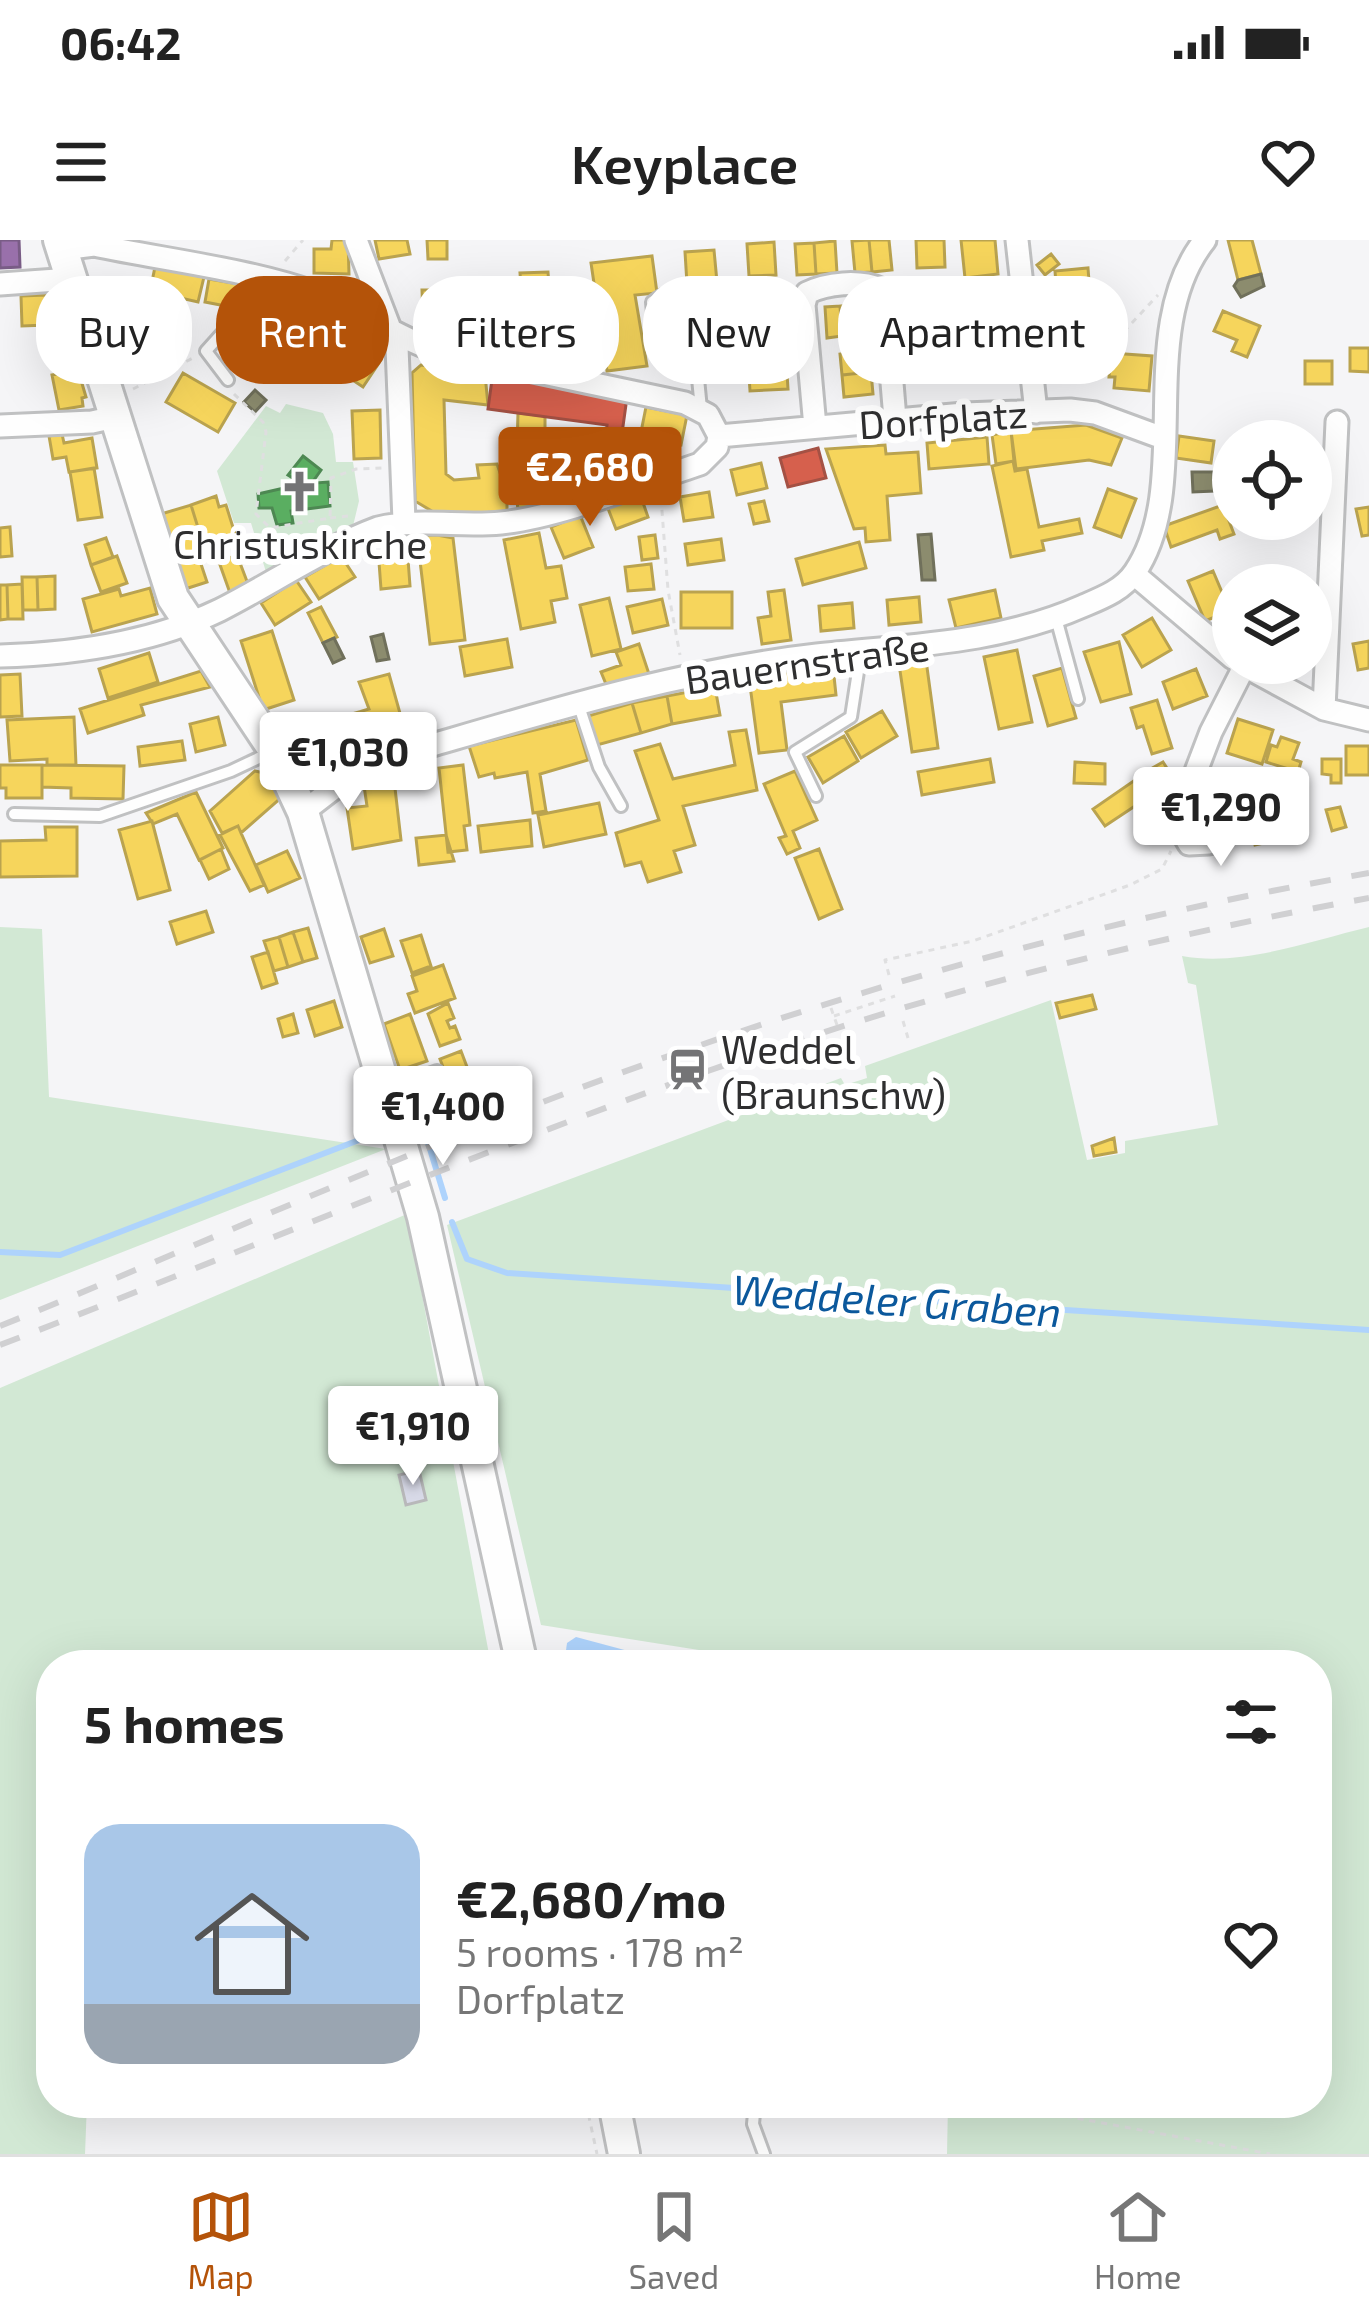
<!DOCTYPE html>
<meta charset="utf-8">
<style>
:root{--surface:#fff;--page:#f6f6f6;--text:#222;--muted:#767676;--line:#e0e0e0;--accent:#b45309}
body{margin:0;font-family:"Exo 2",sans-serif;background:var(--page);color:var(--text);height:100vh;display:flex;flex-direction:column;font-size:45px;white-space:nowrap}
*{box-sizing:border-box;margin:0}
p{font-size:39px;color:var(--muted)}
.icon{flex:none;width:66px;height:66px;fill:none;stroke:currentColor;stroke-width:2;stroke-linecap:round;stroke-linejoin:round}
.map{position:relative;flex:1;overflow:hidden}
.drawer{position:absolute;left:36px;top:1410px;width:1296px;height:468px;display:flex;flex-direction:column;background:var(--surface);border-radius:48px;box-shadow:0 12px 48px #0002}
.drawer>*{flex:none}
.hud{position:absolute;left:36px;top:36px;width:1299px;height:108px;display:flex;gap:24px}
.fabs{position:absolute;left:1212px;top:180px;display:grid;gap:24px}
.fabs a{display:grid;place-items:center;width:120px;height:120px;border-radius:50%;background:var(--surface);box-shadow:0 12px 48px #0002;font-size:60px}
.price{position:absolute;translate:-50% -102px;padding:0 27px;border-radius:12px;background:#fff;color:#222;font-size:39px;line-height:78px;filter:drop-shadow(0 3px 6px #0008)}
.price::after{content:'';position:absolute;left:50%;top:72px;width:36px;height:27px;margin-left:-18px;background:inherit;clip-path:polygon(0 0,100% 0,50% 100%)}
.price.active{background:var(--accent);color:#fff}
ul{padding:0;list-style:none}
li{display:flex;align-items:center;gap:36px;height:300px;padding:0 48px}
li span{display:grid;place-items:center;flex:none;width:336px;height:240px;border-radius:36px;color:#555}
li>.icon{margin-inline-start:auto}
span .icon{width:144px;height:144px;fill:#fffc;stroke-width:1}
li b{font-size:51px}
h2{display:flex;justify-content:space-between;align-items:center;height:144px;padding:0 48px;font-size:51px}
.tag{padding:0 42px;border-radius:48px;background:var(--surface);box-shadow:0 12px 48px #0002;font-size:42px;line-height:108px}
.tag.active{background:var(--accent);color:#fff}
.status{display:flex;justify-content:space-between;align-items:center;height:84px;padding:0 60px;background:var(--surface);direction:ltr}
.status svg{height:33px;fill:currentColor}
header{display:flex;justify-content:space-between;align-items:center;height:156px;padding:0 48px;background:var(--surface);font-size:54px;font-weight:600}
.dock{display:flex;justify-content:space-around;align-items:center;height:168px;border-top:3px solid var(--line);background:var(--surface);font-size:33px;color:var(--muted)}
.dock a{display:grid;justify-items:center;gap:6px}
.dock .active{color:var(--accent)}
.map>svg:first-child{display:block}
.green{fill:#d2e8d4}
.water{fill:#aed3fc}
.homes{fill:#f6d55c;stroke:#baa34f;stroke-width:3}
.shops{fill:#d6604d;stroke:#a45144;stroke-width:3}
.offices{fill:#9970ab;stroke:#795c86;stroke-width:3}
.public{fill:#5aae61;stroke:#4d8852;stroke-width:3}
.industry{fill:#8c8c6e;stroke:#70705b;stroke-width:3}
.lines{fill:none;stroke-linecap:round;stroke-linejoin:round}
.stream{stroke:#aed3fc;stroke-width:6}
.building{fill:#d8dae8;stroke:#b8b8ba;stroke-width:3}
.lane-casing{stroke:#c0c1c2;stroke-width:16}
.street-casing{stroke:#c0c1c2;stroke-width:27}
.secondary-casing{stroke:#c0c1c2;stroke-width:36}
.path{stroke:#dfdfe0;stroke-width:3;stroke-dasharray:6 6;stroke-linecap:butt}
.lane{stroke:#fefefe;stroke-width:10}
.street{stroke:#fefefe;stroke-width:21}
.secondary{stroke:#fefefe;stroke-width:30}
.rail{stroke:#d0d0d2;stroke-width:6;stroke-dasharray:21 21;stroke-linecap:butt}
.labels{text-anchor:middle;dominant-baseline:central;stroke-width:12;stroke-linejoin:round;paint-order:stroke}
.street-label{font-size:39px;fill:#2f2f30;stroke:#fff}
.poi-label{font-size:39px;fill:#2f2f30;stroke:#fff}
.water-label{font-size:42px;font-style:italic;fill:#0b589c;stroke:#fff}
</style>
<div class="status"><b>06:42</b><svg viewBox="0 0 49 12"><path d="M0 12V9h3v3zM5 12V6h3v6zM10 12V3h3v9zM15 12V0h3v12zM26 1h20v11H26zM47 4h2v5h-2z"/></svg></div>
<header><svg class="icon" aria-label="menu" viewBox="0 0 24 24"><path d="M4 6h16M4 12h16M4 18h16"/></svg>Keyplace<svg class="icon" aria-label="heart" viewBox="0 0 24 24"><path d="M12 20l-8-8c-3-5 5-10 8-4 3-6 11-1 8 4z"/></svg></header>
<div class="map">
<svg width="1369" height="1914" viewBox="0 0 1369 1914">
<rect width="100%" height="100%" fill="#f5f5f7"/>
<path class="green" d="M286 164 323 173 333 194 336 222H353L359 261 353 286 266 332 251 283H234L217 231 266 166 280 173Z
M0 687 42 689 49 857 386 909 0 1060Z
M1369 687V1914H947L948 1863H1317V1425H749L743 1417 541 1385 447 985 841 838 845 845 867 838 865 826 1051 760 1087 920 1125 913V901L1218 885 1196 745 1188 743 1182 716C1242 727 1310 701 1369 687Z
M407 974 491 1425H51V1863H87L85 1914H0V1148Z"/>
<path class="water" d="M576 1397 647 1416 649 1425H564L567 1403Z"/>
<path class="homes" d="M332 0H348L349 34 314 33V9H331Z
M375 0H407L410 14 379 19Z
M427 0H447V19H428Z
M869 0 872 32 855 33 852 1Z
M869 0H889L892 30 872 32Z
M916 0H944L945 27 917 28Z
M961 0H995L998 34 965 38Z
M1228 0H1252L1261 34 1238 40Z
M835 1 837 33 816 34 814 3Z
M774 2 776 35 749 36 747 4Z
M814 3 816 34 797 35 795 4Z
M714 10 717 42 687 44 685 12Z
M1051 14 1059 24 1045 35 1037 25Z
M652 16 657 53 635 55 647 126 607 131 591 23Z
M155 27 204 37 198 62 150 51Z
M1088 28 1090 54 1057 57 1055 31Z
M548 32 549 46 521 47 520 33Z
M209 39 245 45 241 69 205 62Z
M581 47 585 77 552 82 548 53Z
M278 50 304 54 299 82 273 77Z
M422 50H451L452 77 423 78Z
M943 52 946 96 910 99 906 55Z
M46 55 47 85 22 86 21 56Z
M499 55H514V92L499 91Z
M1055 59 1057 87 1034 89 1032 60Z
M781 62 784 89 748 94 745 65Z
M861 64 864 95 842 96 840 66Z
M840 66 842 96 827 98 825 67Z
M727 67 733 119 701 123 696 70Z
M171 68 176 104 148 108 143 72Z
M1223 71 1260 86 1247 117 1232 111 1237 100 1214 91Z
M330 86 381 120 363 147 312 113Z
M999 89 1001 111 969 115 967 92Z
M499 91 542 94 539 123 498 119Z
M1350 108H1369V132L1350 131Z
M869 111 871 132 842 135 840 114Z
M1111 113 1152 116 1149 151 1114 148 1115 137H1109Z
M786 117 788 149 750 151 748 120Z
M1305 121H1332V144H1305Z
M421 125 485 134 488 165 444 160 446 234 454 240 479 238 477 225 497 224 507 253V271L440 276 415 261 412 133Z
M78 130 86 157 82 158 83 166 59 170 52 135Z
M871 132 873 154 844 157 842 135Z
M183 133 235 163 218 192 166 162Z
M646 167 687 175 681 205 640 197Z
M380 170 381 218 354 219 352 171Z
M518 173 545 176V240H516Z
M1086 185 1122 198 1111 225 1089 220 1016 229 1011 191Z
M1011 191 1014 221 996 224 992 195Z
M62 194 64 203 92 198 97 228 69 232 66 217 53 219 49 196Z
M1179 196 1214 201 1211 223 1176 218Z
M987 197 989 224 929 229 927 203Z
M658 203 665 225 633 232 627 213Z
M885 205 886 214 918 212 921 253 887 256 890 300 866 302 865 288 854 289 826 209Z
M1013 221 1015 231 1027 229 1039 287 1079 279 1082 293 1042 301 1044 310 1011 317 992 226Z
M761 223 767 248 737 255 731 230Z
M94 228 102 277 78 280 70 232Z
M545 240 546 265 518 273 516 242Z
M1108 249 1136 259 1121 297 1094 287Z
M709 252 713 277 684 281 680 257Z
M640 254 648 277 616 289 607 266Z
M216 256 219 267 226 265 236 297 204 307 191 265Z
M764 261 769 281 754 284 749 264Z
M191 265 204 307 196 309 207 342 185 349 161 274Z
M1223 265 1234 294 1220 299 1217 290 1171 307 1164 286Z
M1369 267V295L1362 296 1356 269Z
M580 275 593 307 564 318 551 287Z
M1258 279H1296V287L1258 286Z
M10 287 12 316 0 317V288Z
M539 293 546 328 561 326 567 358 551 361 555 382 521 389 504 300Z
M437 295 453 298 465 400 430 404 417 296Z
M655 295 658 318 642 320 639 297Z
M106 298 113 317 91 325 85 305Z
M721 299 724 320 688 325 685 304Z
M859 302 866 328 803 345 796 319Z
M237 315 248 344 230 353 219 322Z
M117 316 127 343 101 352 91 325Z
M341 316 355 337 319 359 305 337Z
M408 319 410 346 381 349 379 322Z
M651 324 654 349 628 351 625 327Z
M1213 331 1230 371 1205 381 1188 341Z
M55 336V369L38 370 37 337Z
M22 337H37L38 370H23Z
M296 340 311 362 275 385 261 363Z
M22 344 23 379H8L7 345Z
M0 345H7L8 379 0 380Z
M150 348 157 374 92 392 83 359 119 349 121 356Z
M784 350 791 400 762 404 758 378 771 376 768 352Z
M995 350 1001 378 956 388 949 360Z
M681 352H732V388H681Z
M919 357 921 382 889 385 887 360Z
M609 358 621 409 592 416 580 365Z
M662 359 668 385 633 393 627 367Z
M852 363 854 388 821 391 819 366Z
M321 367 337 397 323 403 308 373Z
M1152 378 1171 410 1142 427 1123 395Z
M272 391 294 460 263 470 241 401Z
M507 399 512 427 465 436 460 407Z
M1369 401V428L1358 430 1353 404Z
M1119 402 1131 454 1101 462 1084 412Z
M639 404 649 434 608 449 601 432 621 425 616 412Z
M1017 410 1032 482 999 489 984 417Z
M149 413 158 442 108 458 99 429Z
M926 420 938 508 912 512 899 424Z
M833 427 836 455 781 462 787 510 759 513 749 438Z
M1062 428 1076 478 1048 486 1034 436Z
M1196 429 1207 456 1173 469 1163 442Z
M201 431 210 447 141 465 144 475 88 493 80 469Z
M20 434 22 476 0 477V435Z
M389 434 403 484 369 497 362 471 369 469 359 442Z
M715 447 720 475 672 484 667 456Z
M667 456 672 484 641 493 632 463Z
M1157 460 1172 508 1152 514 1143 486 1137 488 1131 468Z
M632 463 641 493 597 505 588 476Z
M362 471 371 505 357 509 348 475Z
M882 471 897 496 861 518 846 492Z
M74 477 76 525H47V519L10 521 7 480Z
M218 477 225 505 196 512 190 484Z
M336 478 343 504 303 514 297 488Z
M1238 479 1273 490 1262 524 1227 513Z
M576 480 588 520 540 534 546 571 533 573 527 532 495 538 494 533 479 537 469 506Z
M746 490 757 550 683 566 695 605 674 611 681 632 648 642 641 622 625 626 616 593 659 580 635 511 660 504 673 539 735 525 729 492Z
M844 496 858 521 823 543 808 517Z
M1281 497 1299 503 1293 519 1301 522 1298 532 1266 522 1271 505 1277 507Z
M182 501 185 520 140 526 138 507Z
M1346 506H1369V535H1346Z
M990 519 994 542 922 555 918 532Z
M1322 519H1341V543H1331V535L1322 534Z
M1075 522 1105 524V544L1074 543Z
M1163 522 1172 536 1166 540 1172 549 1154 559 1140 535Z
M0 525H42V558H6V548H0Z
M42 525 124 526 123 559 71 558V548L42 547Z
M463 525 470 585 464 586 467 610 448 612 439 528Z
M255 531 269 534 282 557 241 593 238 586 222 593 210 571Z
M393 531 401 600 353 609 347 568 367 566 363 539Z
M795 531 817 580 793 591 800 608 787 614 779 598 786 596 764 544Z
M1135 540 1147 558 1105 586 1093 569Z
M196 552 223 608 199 620 177 574 153 584 146 573Z
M599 563 606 594 544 607 538 575Z
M1340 567 1346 587 1332 591 1326 570Z
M1287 576 1291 592 1281 594 1282 599 1255 605 1250 584Z
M530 580 532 606 481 612 478 586Z
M152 581 170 650 138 659 119 590Z
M238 586 264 645 250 651 220 595Z
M45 587H77V636L0 637V601L46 600Z
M446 595 454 621 419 625 416 598Z
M221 609 229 629 209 639 200 620Z
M819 609 842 669 819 679 795 618Z
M287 611 300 638 268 652 256 625Z
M206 671 213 692 177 704 170 682Z
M308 688 317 718 303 722 293 692Z
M384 689 393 716 370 723 361 697Z
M293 692 303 722 288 727 279 697Z
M421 695 431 726 412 733 401 701Z
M279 697 288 727 274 731 264 701Z
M268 712 277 743 262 748 252 717Z
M443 725 455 758 415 773 408 754 417 751 412 736Z
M1092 755 1096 769 1060 778 1056 763Z
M334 761 342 787 315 796 307 770Z
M448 763 454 778 447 781 450 788 455 786 460 799 440 806 428 774Z
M293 774 298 793 283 797 278 779Z
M410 774 427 821 400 830 384 784Z
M461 811 467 827 446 835 440 819Z
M1114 898 1116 912 1094 916 1092 906Z"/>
<path class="shops" d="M493 132 628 150 615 244 599 242 607 185 488 169Z
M818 208 826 238 788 247 780 218Z"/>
<path class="offices" d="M0 0H19L20 27 0 28Z"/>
<path class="public" d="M303 216 321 230 314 240 316 243 328 242 330 266 291 271 293 283 277 285 272 268H259L258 254 293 246 296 240 288 235Z"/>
<path class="industry" d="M1261 34 1264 46 1241 57 1234 46 1238 40Z
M277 97 291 103 281 127 267 121Z
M255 150 266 160 255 172 244 162Z
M1192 232H1213L1214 251 1193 252Z
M931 294 935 340H922L918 295Z
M383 394 389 419 377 421 371 397Z
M334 398 344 418 333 423 323 403Z"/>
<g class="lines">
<path class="stream" d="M423 886 445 958
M452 982 467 1019 507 1033 1369 1090
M0 1012 60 1015 372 895"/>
</g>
<path class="building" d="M419 1230 426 1260 406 1265 399 1235Z"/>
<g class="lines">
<defs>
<path id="lane" d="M698 136 655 94 652 62C666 51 675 49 690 57L701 169
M228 140 206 111 269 41
M1056 378 1078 459
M578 463 599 527 621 566
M816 556 795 512 851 477 861 412
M14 574 100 576 231 531 269 513
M390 848 437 831
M755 1863 753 1884 764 1914"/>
<path id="street" d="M356 0 397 107 404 281
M1017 0 1036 172
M0 44 71 39
M0 186 92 182 115 177
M815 187 804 65 807 53C827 43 859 40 880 49L885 59 895 179
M719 196 964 174 1070 170 1095 173 1163 198
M1134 334 1233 418
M0 416C73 414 154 402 220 370 273 343 322 309 378 288 419 278 459 287 501 283 560 277 642 243 700 224L717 207 719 196 708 175 685 163 434 110C392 95 358 69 315 53 247 29 165 20 94 5L62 9
M1239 423 1324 469 1369 480
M1324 469 1337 182
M289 540C309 535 331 536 351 530 377 524 403 513 429 506 556 469 684 430 817 415 909 405 997 404 1083 366 1102 358 1123 350 1135 332 1195 243 1133 90 1205 0
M1189 570 1201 568 1215 576 1217 593 1209 603 1189 604 1179 587 1189 570 1195 534 1211 492 1244 427
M303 572 338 545 347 532"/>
<path id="secondary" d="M59 0 173 358 274 510 303 572 423 977 522 1425
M614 1863 624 1914"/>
</defs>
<use href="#lane" class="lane-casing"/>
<use href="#street" class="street-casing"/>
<use href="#secondary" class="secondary-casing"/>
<path class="path" d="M285 21 303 0
M950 78 954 122
M1051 124 1077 104 1114 102 1158 55
M133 149 193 118
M234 154 263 182 266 192 256 274 270 288 330 278 331 238 356 229 383 228
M661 258 668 350 680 415
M330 278 349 276
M889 735 885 720 973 701 1130 645 1162 629 1171 611
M831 768 837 785
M834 776 895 756
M903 781 908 798
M586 1863 597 1914
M995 1863 1270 1914"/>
<use href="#lane" class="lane"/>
<use href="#street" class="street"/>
<use href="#secondary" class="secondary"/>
<path class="rail" d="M0 1086C230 993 456 888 692 808 912 732 1139 673 1369 633
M0 1105C243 1012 482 909 728 824 936 752 1153 697 1369 658"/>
</g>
<defs>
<symbol id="church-bare" viewBox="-9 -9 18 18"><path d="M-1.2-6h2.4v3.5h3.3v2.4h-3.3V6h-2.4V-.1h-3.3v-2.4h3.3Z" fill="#747476" stroke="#fff" stroke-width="2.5" paint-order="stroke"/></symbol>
<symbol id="station-bare" viewBox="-9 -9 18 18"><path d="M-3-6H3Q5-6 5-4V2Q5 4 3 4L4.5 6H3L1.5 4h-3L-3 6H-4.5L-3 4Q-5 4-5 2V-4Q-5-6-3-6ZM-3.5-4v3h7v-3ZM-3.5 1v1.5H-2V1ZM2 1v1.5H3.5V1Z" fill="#747476" stroke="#fff" stroke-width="2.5" paint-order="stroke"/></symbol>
</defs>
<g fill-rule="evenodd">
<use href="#church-bare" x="270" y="222" width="59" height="59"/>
<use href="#station-bare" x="658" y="800" width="59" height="59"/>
</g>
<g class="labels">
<g class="street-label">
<text transform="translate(943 178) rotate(-4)">Dorfplatz</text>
<text transform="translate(807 422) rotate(-8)">Bauernstraße</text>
</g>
<g class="poi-label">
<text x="300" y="303">Christuskirche</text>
<text x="721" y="808" text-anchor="start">Weddel<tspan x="721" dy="45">(Braunschw)</tspan></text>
</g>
<g class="water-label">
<text transform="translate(897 1059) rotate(4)">Weddeler Graben</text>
</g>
</g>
</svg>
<div class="fabs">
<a><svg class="icon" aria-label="locate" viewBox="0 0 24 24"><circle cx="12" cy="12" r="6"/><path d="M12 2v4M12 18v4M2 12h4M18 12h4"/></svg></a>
<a><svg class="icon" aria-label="layers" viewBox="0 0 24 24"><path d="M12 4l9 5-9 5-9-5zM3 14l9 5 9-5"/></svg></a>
</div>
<b class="price active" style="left:590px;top:289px">€2,680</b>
<b class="price" style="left:348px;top:574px">€1,030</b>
<b class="price" style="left:1221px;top:629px">€1,290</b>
<b class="price" style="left:443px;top:928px">€1,400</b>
<b class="price" style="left:413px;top:1248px">€1,910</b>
<div class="hud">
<a class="tag">Buy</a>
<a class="tag active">Rent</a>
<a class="tag">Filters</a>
<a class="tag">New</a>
<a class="tag">Apartment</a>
</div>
<section class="drawer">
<h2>5 homes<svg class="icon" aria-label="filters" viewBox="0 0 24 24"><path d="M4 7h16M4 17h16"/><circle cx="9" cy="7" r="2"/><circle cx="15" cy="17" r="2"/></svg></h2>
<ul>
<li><span style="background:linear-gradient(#a9c7e8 75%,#9aa5b1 0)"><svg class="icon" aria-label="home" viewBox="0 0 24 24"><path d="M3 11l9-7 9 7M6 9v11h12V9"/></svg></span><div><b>€2,680/mo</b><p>5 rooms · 178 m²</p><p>Dorfplatz</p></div><svg class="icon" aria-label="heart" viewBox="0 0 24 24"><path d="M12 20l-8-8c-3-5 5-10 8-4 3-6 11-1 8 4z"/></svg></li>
</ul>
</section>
</div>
<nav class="dock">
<a class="active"><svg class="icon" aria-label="map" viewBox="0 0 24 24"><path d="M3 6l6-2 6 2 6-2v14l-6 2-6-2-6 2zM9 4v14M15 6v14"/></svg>Map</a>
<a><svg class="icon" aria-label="saved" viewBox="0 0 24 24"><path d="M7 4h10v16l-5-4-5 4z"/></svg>Saved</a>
<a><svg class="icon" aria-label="home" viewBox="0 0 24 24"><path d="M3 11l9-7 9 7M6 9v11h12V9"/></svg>Home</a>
</nav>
